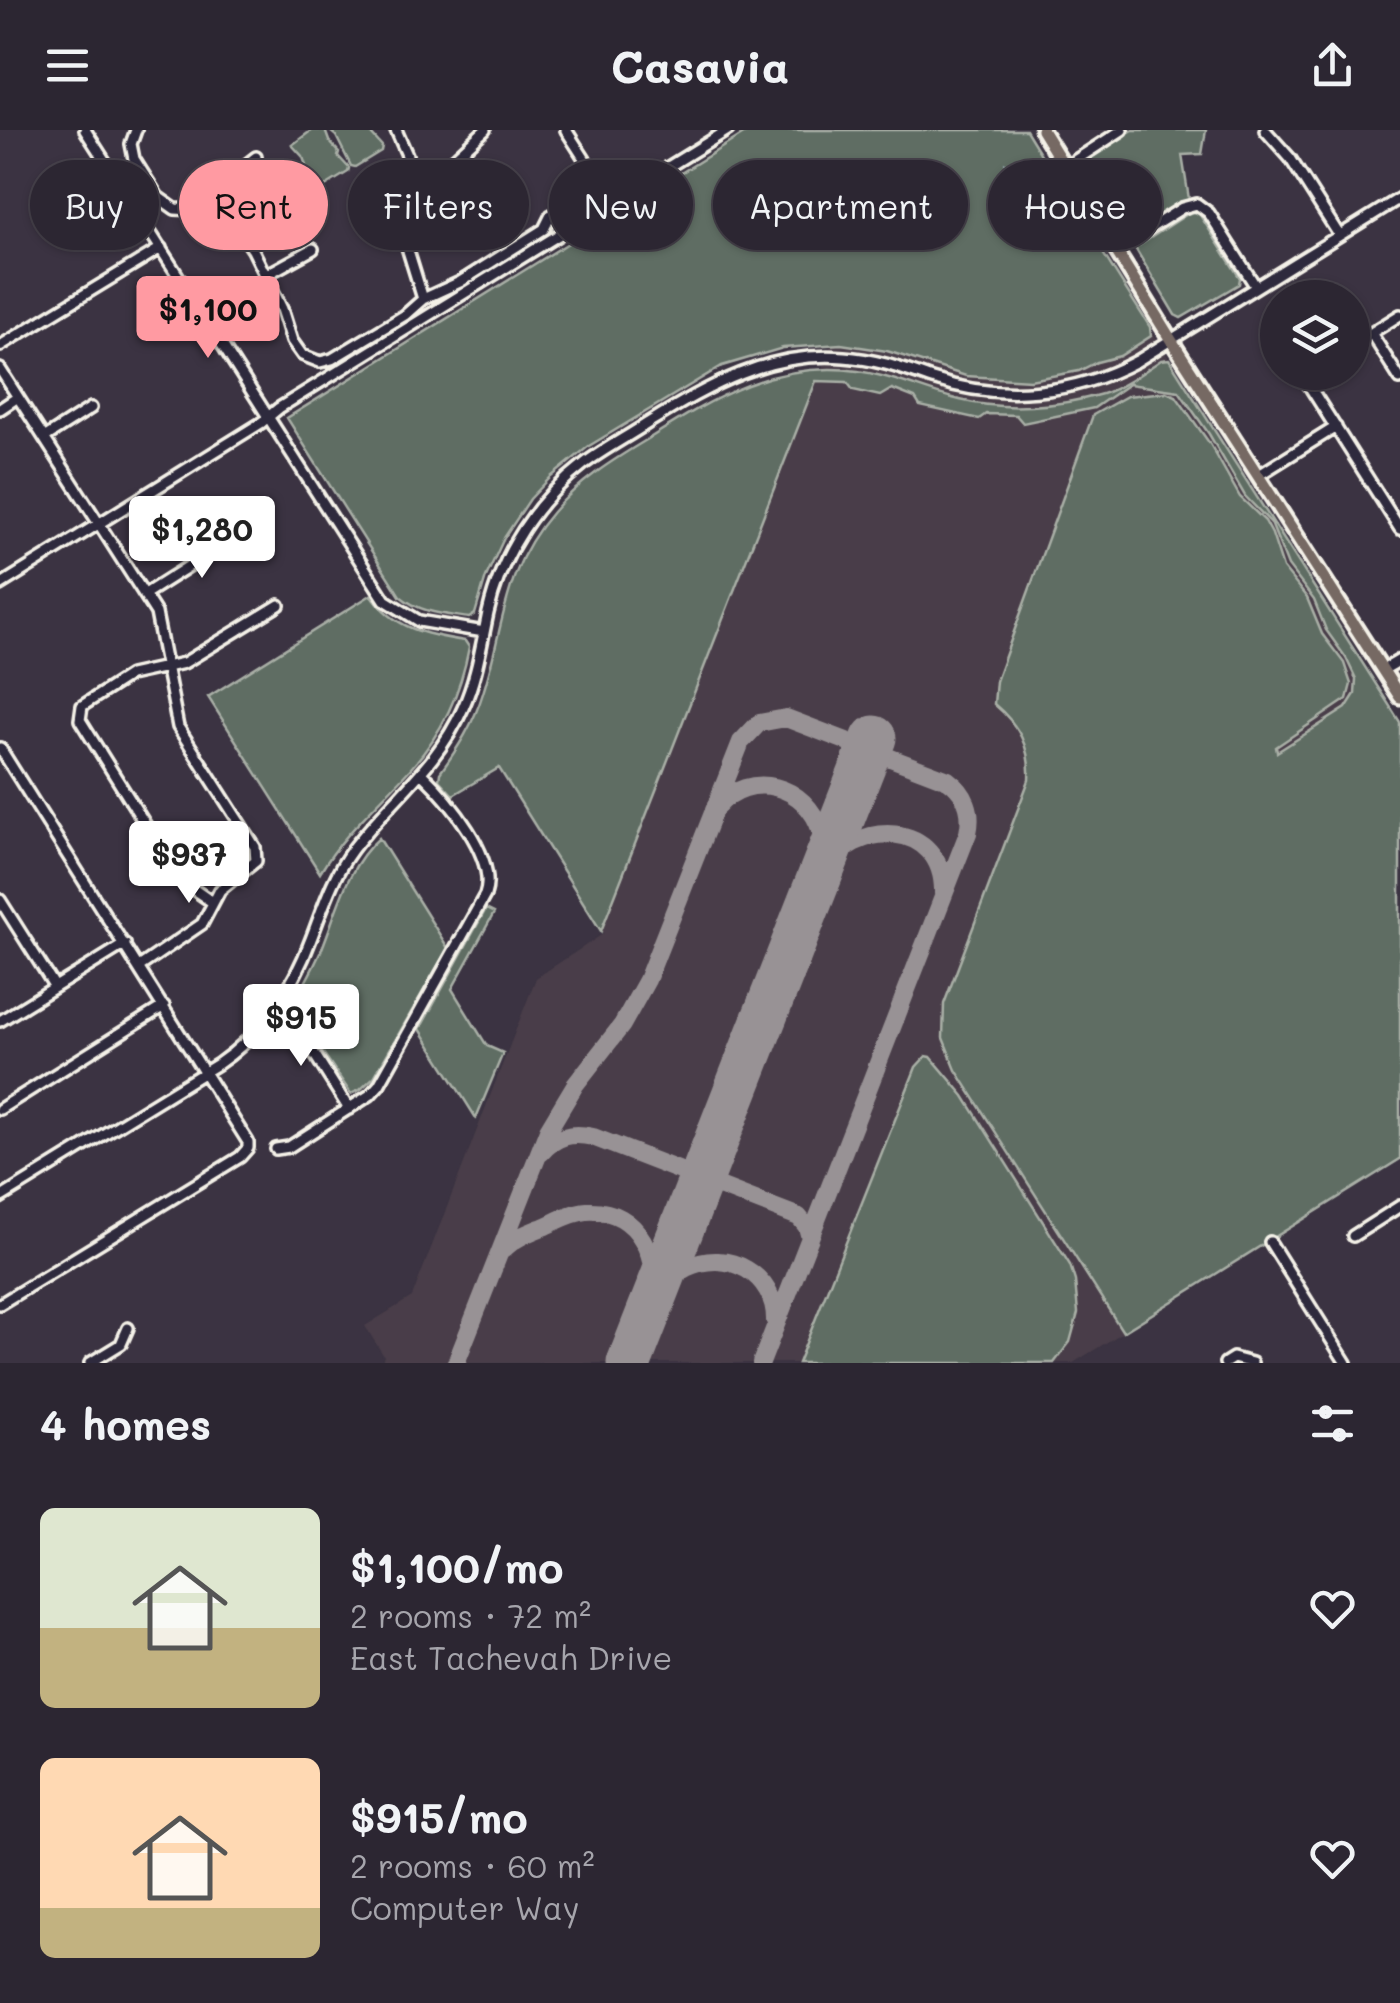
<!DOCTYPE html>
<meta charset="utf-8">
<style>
:root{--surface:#2c2632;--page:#38323e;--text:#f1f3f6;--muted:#a6a5ac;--line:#48434d;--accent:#ff9aa2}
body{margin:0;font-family:Mali,sans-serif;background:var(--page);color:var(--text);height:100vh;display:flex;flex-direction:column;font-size:38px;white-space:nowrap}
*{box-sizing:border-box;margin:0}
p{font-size:32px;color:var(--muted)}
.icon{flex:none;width:55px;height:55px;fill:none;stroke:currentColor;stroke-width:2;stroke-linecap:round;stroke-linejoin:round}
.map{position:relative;height:1233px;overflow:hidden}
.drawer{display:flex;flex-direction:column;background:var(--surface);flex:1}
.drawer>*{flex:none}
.hud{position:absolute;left:30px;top:30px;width:1340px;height:90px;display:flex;gap:20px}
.fabs{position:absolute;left:1260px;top:150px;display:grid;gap:20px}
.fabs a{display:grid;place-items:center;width:110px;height:110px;border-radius:50%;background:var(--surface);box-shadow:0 2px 8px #0004,0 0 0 2px var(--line);font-size:50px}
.price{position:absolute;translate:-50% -85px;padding:0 22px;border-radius:10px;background:#fff;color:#222;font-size:32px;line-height:65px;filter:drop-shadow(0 2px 5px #0008)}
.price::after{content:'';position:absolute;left:50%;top:60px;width:30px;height:22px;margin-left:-15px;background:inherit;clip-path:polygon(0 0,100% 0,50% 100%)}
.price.active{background:var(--accent);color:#111}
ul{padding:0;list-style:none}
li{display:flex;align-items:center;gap:30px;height:250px;padding:0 40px}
li span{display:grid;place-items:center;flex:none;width:280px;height:200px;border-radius:15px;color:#555}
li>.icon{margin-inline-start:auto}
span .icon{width:120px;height:120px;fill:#fffc;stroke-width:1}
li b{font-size:42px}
h2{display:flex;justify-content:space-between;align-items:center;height:120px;padding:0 40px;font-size:42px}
.tag{padding:0 35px;border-radius:45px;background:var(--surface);box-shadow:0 2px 8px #0004,0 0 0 2px var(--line);font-size:35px;line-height:90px}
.tag.active{background:var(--accent);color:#111}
header{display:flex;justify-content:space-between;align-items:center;height:130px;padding:0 40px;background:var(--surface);font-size:45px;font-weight:700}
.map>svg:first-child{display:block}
.built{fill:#493e48}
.green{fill:#5e6d64;stroke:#a9afa6;stroke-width:2.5}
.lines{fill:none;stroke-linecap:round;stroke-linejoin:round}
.stream{stroke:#92a0a5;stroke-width:2.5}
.taxiway{stroke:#989295;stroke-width:18}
.runway{stroke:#989295;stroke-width:45}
.minor-casing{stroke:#f4f1e8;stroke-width:16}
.major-casing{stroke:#f4f1e8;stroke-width:19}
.minor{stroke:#2f2a3d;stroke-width:9}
.major{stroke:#766964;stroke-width:11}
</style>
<header><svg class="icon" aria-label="menu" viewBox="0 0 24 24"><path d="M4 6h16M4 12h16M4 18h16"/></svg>Casavia<svg class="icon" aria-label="share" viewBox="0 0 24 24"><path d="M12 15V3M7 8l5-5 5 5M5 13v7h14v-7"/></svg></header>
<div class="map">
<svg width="1400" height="1233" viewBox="0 0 1400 1233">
<rect width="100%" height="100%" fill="#3b3342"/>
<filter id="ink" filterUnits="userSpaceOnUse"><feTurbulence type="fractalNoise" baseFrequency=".01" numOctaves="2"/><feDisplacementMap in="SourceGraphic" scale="20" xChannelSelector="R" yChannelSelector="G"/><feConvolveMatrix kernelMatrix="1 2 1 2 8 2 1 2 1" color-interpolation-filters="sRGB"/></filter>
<g filter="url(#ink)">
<path class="built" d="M1024 0 1380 560 1257 1120 1073 1233H381L384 1226 365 1196 412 1167 536 848 603 804 499 638 719 501 851 164Z"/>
<path class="green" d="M312 0H325L329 11 339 22 338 26 349 38 348 42 322 58 318 57 313 43 308 42 303 27 292 15Z
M329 0H372V5L382 16 381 21 355 37 351 36 336 6Z
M750 0H1026L1048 36 1043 40 1046 46 1052 43 1150 197 1151 206 1120 226 1097 232 1079 241 1030 250 966 246 887 221 841 214 783 218 722 236 589 316 551 347 530 369 504 408 486 447 475 484 469 488C444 484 420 483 400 466L287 288Z
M1133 0H1206L1202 24 1182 25 1189 69 1130 103 1124 102 1082 37 1083 30Z
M1192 81 1200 85 1240 148 1239 154 1181 188 1175 185 1135 118Z
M1169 229 1400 592V1029L1123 1202 956 940 943 908 944 874 1029 650C1031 617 1018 594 994 574L996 551 1093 285 1127 266 1166 262 1176 266 1210 314 1240 367 1265 391 1272 404 1283 438 1307 468 1322 504 1344 533 1351 554 1347 569 1276 617 1277 622 1346 578 1355 564 1356 549 1346 528 1326 500 1314 470 1288 436 1271 393 1245 366 1209 304 1179 261 1129 254 1094 278 1023 293 1016 285 986 284 979 289 920 276 915 268 892 259 880 266 853 260 847 252 816 251 601 801 499 638 453 665 439 650 440 643C458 618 474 593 483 563 505 495 502 441 553 382 579 351 613 330 648 309 714 267 777 230 858 241 894 246 926 262 960 270 1005 281 1058 277 1102 264 1122 258 1143 242 1161 230Z
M371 465C394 499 427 505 465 511L469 517C461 561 442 603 412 637 381 672 344 702 320 743L208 567Z
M379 708 448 818 374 947 360 960 351 964 307 899 290 885V878C302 859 312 841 321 821 337 782 346 737 379 708Z
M486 779 494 783 452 859 487 916 503 923 476 988 420 899Z
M926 926 931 927 964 966 1070 1135 1075 1151 1078 1183 1070 1212 1054 1233H798L916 937Z"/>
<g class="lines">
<path class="stream" d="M1005 33 1017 35"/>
<path class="taxiway" d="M717 677C749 639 807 654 821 702 825 718 821 733 819 749
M822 744C853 687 945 689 943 764
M541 1023C556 1006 571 1002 593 1007L799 1087 807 1097 810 1108
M503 1120C514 1108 528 1103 543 1097 557 1091 572 1082 587 1081 641 1078 660 1131 652 1174
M654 1172C662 1159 671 1146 686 1138 728 1117 776 1145 775 1191
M456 1233 548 1000 575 955 622 895 647 850 741 612 759 593 786 588 948 650C966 663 973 681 968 703L761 1233"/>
<path class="runway" d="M629 1233 874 608"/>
<defs>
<path id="minor" d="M85 0 385 470 419 491 484 502
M136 0 131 14 134 29 158 67 175 79 212 81 237 97 253 120 282 179 292 211 302 225 320 232 332 229 405 185 423 169 460 152 544 99 551 85
M396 0 407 25 402 101 423 169
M566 0 612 72
M1265 0 1290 28 1339 105
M1065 37 1122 0
M406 51H430L485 0
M212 81 220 55 256 27
M1117 119 1182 78 1197 74 1209 83 1256 157
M264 146 313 119
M1371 203 1400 249
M1352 215 1400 185
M0 216 161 118
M0 239 156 483 178 597 255 717 256 731 220 760 202 794 139 837
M1308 242 1303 246 1400 399
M0 279 18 267
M44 308 91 278
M1259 345 1336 297
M0 455 261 293 279 278 728 0
M145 464 238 405
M1383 540 1400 530
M0 618 248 1012V1018L240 1027 0 1174
M0 770 55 857
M212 772 180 750 80 590 82 576 130 545 184 533 279 475
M272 881 303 906 349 979
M0 891 125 814
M0 979 164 876
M276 1019 289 1017 370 965 379 955 485 765C498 728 448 669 422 644
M0 1068 218 934C262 904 293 859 311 809 323 778 332 747 352 720 389 671 438 636 463 578 477 547 481 516 488 483 501 424 537 370 584 334 604 319 627 307 648 293 710 255 769 221 844 227 876 229 903 239 932 249 1001 272 1073 265 1137 231L1400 68
M1353 1106 1400 1076
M1270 1112 1346 1233
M90 1233 121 1214 128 1198
M1225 1233 1233 1228 1252 1233"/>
<path id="major" d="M1042 0 1171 210 1400 567"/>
</defs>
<use href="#minor" class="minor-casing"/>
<use href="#major" class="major-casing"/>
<use href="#minor" class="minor"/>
<use href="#major" class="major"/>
</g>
</g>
</svg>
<div class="fabs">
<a><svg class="icon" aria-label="layers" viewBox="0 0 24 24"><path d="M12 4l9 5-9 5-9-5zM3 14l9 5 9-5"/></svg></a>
</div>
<b class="price active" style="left:208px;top:231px">$1,100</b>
<b class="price" style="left:202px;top:451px">$1,280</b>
<b class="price" style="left:189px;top:776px">$937</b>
<b class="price" style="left:301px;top:939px">$915</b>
<div class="hud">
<a class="tag">Buy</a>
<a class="tag active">Rent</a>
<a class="tag">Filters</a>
<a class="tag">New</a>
<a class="tag">Apartment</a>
<a class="tag">House</a>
</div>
</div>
<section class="drawer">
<h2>4 homes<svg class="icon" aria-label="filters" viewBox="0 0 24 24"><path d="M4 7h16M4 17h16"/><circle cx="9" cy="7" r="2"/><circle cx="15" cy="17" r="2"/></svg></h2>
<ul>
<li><span style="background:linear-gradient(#dfe7d0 60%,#c2b280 0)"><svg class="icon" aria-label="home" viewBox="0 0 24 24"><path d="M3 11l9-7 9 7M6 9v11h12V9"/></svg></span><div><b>$1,100/mo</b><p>2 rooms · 72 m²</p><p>East Tachevah Drive</p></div><svg class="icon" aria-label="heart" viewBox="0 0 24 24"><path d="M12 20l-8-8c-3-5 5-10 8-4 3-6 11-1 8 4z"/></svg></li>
<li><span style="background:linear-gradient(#ffd9b3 75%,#c2b280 0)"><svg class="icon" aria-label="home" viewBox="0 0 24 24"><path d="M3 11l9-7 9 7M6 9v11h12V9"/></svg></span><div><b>$915/mo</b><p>2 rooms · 60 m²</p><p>Computer Way</p></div><svg class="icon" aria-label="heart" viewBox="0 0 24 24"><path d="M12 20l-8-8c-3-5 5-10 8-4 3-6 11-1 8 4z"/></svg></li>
</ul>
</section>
